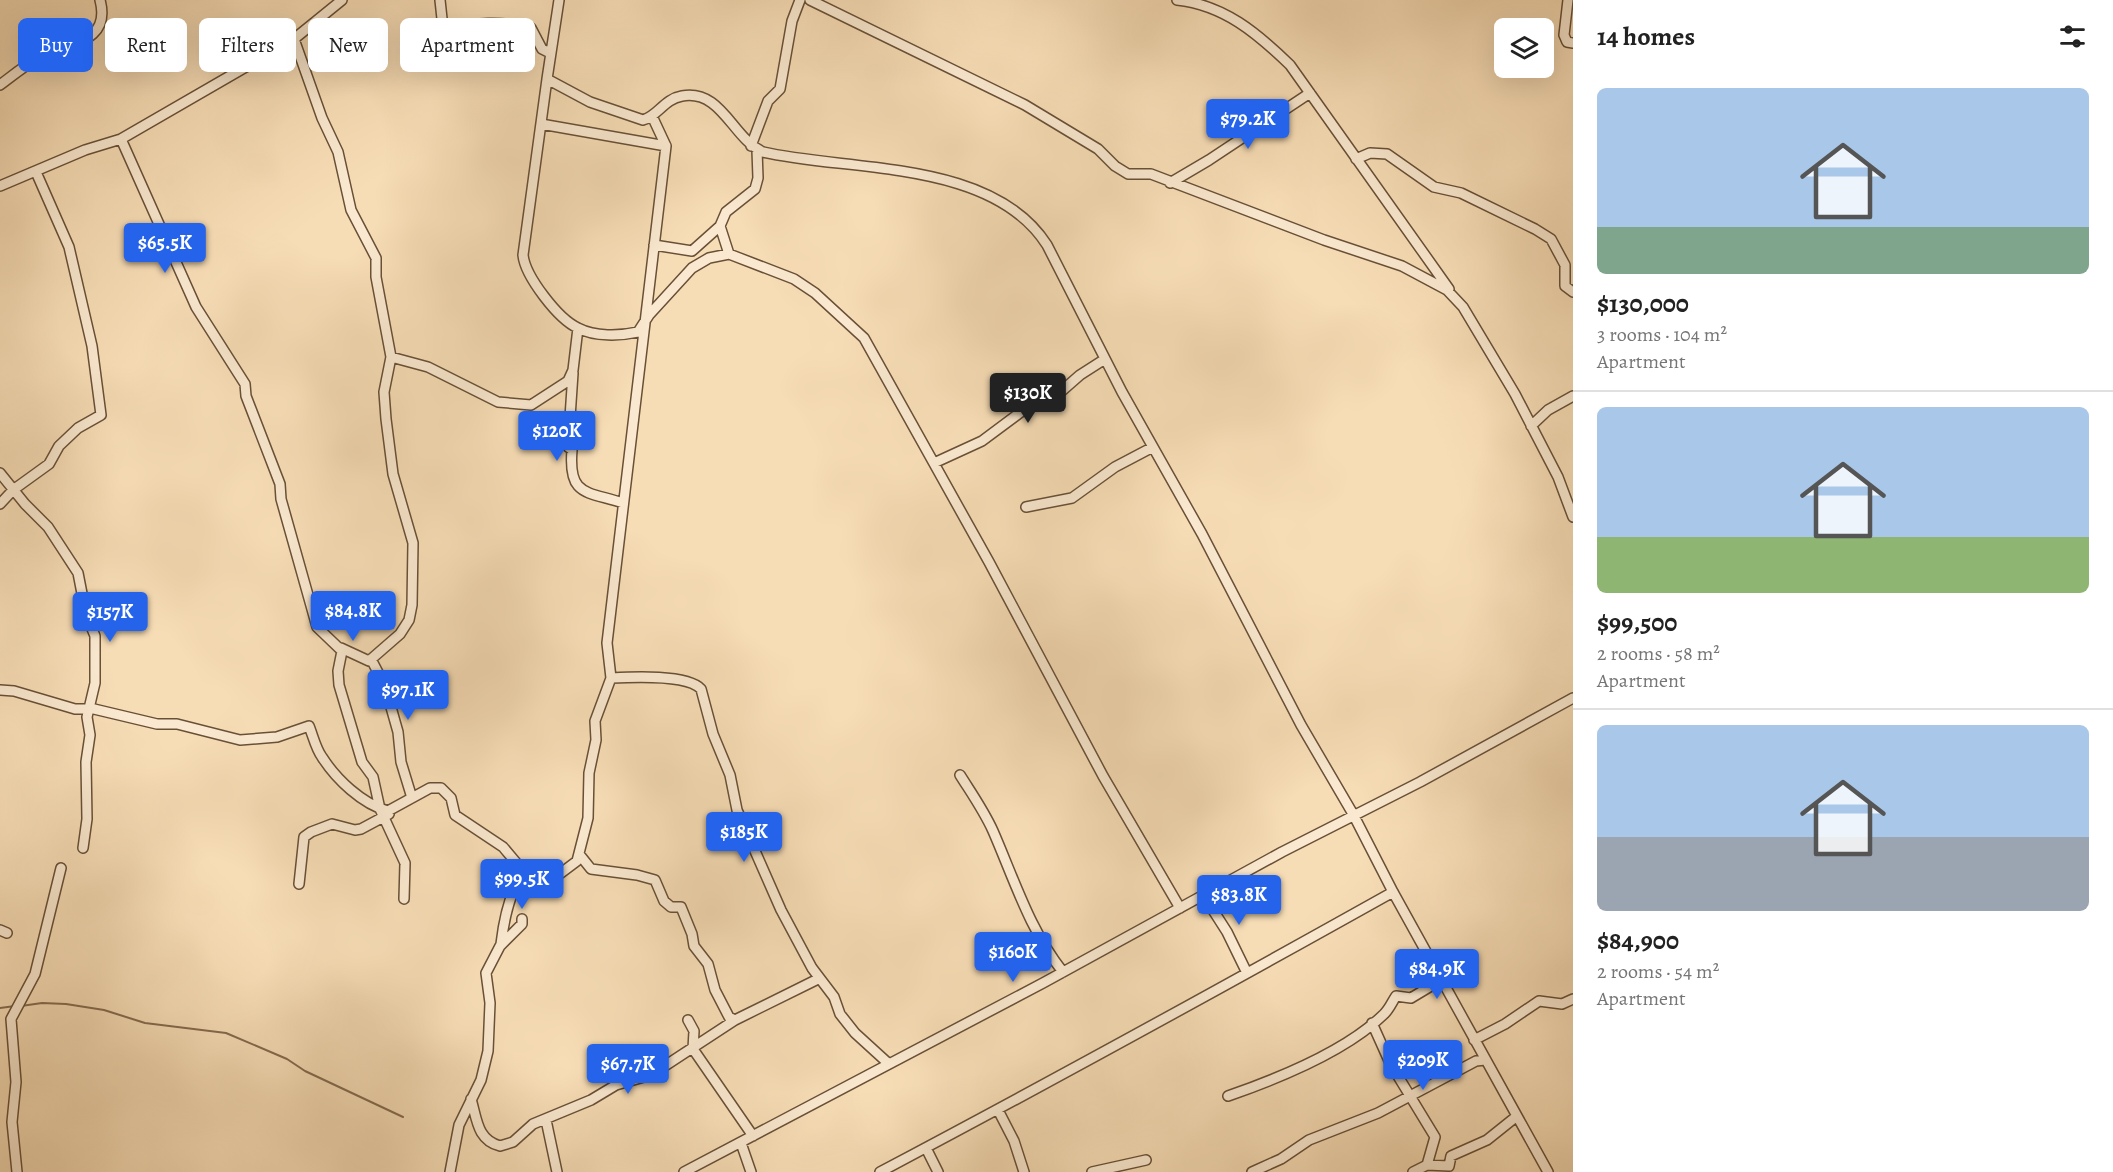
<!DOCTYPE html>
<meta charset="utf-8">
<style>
:root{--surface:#fff;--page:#f6f6f6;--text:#222;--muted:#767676;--line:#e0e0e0;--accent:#2563eb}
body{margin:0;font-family:Alegreya,serif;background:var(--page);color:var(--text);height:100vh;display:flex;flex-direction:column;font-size:22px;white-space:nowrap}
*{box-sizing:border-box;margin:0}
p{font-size:20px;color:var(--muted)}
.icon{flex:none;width:33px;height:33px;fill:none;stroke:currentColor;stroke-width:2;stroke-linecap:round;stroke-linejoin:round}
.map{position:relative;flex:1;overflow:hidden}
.sheet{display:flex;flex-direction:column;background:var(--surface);width:540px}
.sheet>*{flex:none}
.guide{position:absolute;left:18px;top:18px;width:570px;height:54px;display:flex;gap:12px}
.controls{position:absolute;left:1494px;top:18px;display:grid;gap:12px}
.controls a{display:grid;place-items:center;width:60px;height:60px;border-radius:9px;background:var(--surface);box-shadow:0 6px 24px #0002;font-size:30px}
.price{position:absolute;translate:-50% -51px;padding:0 14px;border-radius:6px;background:var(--accent);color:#fff;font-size:20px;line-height:39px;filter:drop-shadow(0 2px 3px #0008)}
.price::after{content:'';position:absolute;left:50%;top:36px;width:18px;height:14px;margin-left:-9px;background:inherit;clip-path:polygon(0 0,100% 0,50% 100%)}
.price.selected{background:#222;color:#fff}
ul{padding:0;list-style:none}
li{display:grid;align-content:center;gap:12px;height:318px;padding:0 24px}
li+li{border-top:2px solid var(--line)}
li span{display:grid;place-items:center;height:186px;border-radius:9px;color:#555}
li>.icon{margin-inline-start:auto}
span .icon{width:108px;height:108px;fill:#fffc;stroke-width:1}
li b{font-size:26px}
h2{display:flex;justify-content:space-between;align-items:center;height:72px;padding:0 24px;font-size:26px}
.chip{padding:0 21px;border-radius:9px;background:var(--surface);box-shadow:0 6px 24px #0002;font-size:21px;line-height:54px}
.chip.selected{background:var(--accent);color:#fff}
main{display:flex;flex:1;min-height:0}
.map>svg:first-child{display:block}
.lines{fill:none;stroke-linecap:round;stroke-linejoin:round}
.stream{stroke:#846b50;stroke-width:2}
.minor-casing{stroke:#685037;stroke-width:12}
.minor{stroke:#fae9d0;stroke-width:9}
</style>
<main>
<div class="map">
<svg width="1573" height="1172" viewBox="0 0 1573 1172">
<rect width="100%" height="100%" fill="#f7ddb6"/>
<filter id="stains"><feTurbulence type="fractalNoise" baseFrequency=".00333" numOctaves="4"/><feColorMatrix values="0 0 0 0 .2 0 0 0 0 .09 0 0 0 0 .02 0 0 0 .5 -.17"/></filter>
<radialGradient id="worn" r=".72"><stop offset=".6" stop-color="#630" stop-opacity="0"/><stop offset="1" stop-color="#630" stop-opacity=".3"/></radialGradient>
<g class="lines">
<path class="stream" d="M21 1006 42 1003 66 1004 104 1010 145 1023 226 1033 287 1059 305 1071 403 1117
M0 1008 15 1006"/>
<defs>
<path id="minor" d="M440 0 443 28C473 24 500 20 531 28L542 49 550 53
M559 0 547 79 590 102 643 120C658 116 664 99 682 96 722 89 732 138 763 152 851 172 992 159 1047 245L1122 392 1202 534 1301 725 1353 814 1393 892 1548 1172
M810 0 1025 105 1098 149 1115 166 1128 174H1151L1324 240 1402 266 1447 290 1463 307 1515 394 1558 477 1573 517
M1177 0C1224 5 1257 33 1290 65L1449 289
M1568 0 1564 35 1567 42 1573 43
M294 39 322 118 338 152 351 210 376 258V277L391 357 384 392 386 419 393 474 413 543 412 605 409 620 400 634 369 661 341 648
M547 79 523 255C525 276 558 319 578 328 595 337 620 336 638 332L649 315 692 268 709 258 729 254 794 279 815 293 864 338 989 562 1103 776 1180 908
M0 85C12 76 24 66 38 58 64 43 112 45 100 0
M652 116 666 146
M121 139 196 307 245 384 246 396 280 484 281 499 317 627 342 651 338 671 339 685 362 762 373 777 380 809 405 863 404 899
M751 146 768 101 780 89 792 21 800 0
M1356 159 1370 153 1387 154 1434 187 1461 193 1535 229 1551 239 1565 265V286L1573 292
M1170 183 1209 160 1310 93
M0 186 85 150 121 139 294 39 342 0
M720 226 729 254
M654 245 692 251 720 226 726 212 755 189 758 178 757 150
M391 357 428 367 498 402 531 405 568 381 573 370 578 328
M573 373 568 447 572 450C568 497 587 491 623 503
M1531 426 1548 410 1573 396
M934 463 982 441 1029 406 1056 396 1080 375 1105 359
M0 473 25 504 48 527 78 573 86 614 95 636V683L87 717 90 735 86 762 87 819 83 848
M0 504 13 490 49 464 59 446 78 428 101 415 92 346 69 247 36 172
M1026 507 1072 498 1115 467 1153 447
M371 659 385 686 398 732 401 762 412 798
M611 678C631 677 687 674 701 689L713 734 730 775 737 810 781 910 812 968 834 997 840 1014 855 1033 889 1064
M0 690 14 691 75 709H94L157 724H177L240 740 277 737 309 726C313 736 316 749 322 757 336 779 362 804 388 811L430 788H441L451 798 455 815 503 847 519 866 542 867 561 873 577 861 588 818 589 773 596 740 595 721 611 678 607 643 666 146 541 124
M960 775C972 794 984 811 993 831 1014 879 1030 931 1063 972
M579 854 591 869 637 875 655 880 664 901 671 907H681L692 934 694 946 708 964 715 990 729 1017 735 1020
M299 884 304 837 311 832 332 824 355 830 361 829 389 814
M1204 896 1227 932 1247 973
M0 930 7 933
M501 944C504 918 510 889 526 868
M688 1020 694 1031 693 1049 753 1136
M1372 1023 1390 1063 1435 1137 1427 1165
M1474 1040 1505 1024 1539 1001 1562 1004 1573 999
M1228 1096C1277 1079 1345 1052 1383 1015 1389 1010 1392 1002 1396 996L1411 998 1441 980
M471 1099C477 1119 477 1140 500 1146L513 1142 533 1124 591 1100 616 1085 651 1075 735 1020 818 979
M998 1110 1014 1141 1024 1172
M546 1120 557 1172
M741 1143 751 1172
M926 1148 938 1172
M17 1172 12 1122 16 1082 11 1019 35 974 61 868
M450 1172 459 1125 481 1080 488 1051 490 1003 486 973 500 946 522 924V919
M684 1172 1043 983 1282 852 1420 782 1573 698
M880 1172C1052 1081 1223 987 1393 892
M1092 1172 1146 1160
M1252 1172 1281 1159 1309 1140 1378 1113 1476 1061 1485 1060
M1413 1172 1427 1165 1449 1166 1451 1156 1487 1140 1517 1116"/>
</defs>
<use href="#minor" class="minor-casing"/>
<use href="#minor" class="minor"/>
</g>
<rect width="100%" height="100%" filter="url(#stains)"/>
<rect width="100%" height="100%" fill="url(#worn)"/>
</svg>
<div class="controls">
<a><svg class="icon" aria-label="layers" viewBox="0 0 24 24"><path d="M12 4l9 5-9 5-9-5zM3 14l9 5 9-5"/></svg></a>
</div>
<b class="price" style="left:1248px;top:150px">$79.2K</b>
<b class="price" style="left:165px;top:274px">$65.5K</b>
<b class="price selected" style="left:1028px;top:424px">$130K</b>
<b class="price" style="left:557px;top:462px">$120K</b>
<b class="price" style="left:353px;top:642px">$84.8K</b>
<b class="price" style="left:110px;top:643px">$157K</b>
<b class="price" style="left:408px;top:721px">$97.1K</b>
<b class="price" style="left:744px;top:863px">$185K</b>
<b class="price" style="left:522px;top:910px">$99.5K</b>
<b class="price" style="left:1239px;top:926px">$83.8K</b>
<b class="price" style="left:1013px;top:983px">$160K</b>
<b class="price" style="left:1437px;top:1000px">$84.9K</b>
<b class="price" style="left:1423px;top:1091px">$209K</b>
<b class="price" style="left:628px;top:1095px">$67.7K</b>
<div class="guide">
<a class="chip selected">Buy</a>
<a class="chip">Rent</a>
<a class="chip">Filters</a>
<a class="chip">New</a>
<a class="chip">Apartment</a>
</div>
</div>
<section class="sheet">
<h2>14 homes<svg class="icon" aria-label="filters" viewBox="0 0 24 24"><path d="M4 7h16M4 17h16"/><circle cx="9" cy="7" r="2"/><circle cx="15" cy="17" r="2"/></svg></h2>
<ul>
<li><span style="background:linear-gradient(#a9c7e8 75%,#7fa58c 0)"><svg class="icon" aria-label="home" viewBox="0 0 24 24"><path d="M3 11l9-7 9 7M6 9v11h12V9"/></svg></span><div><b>$130,000</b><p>3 rooms · 104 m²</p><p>Apartment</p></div></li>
<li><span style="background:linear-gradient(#a9c7e8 70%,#8fb573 0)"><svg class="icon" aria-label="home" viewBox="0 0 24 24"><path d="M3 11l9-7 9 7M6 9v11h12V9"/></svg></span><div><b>$99,500</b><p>2 rooms · 58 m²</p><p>Apartment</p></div></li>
<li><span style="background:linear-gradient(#a9c7e8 60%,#9aa5b1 0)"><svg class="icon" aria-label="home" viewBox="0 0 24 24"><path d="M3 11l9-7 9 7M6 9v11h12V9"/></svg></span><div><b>$84,900</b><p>2 rooms · 54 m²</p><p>Apartment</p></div></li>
</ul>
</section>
</main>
